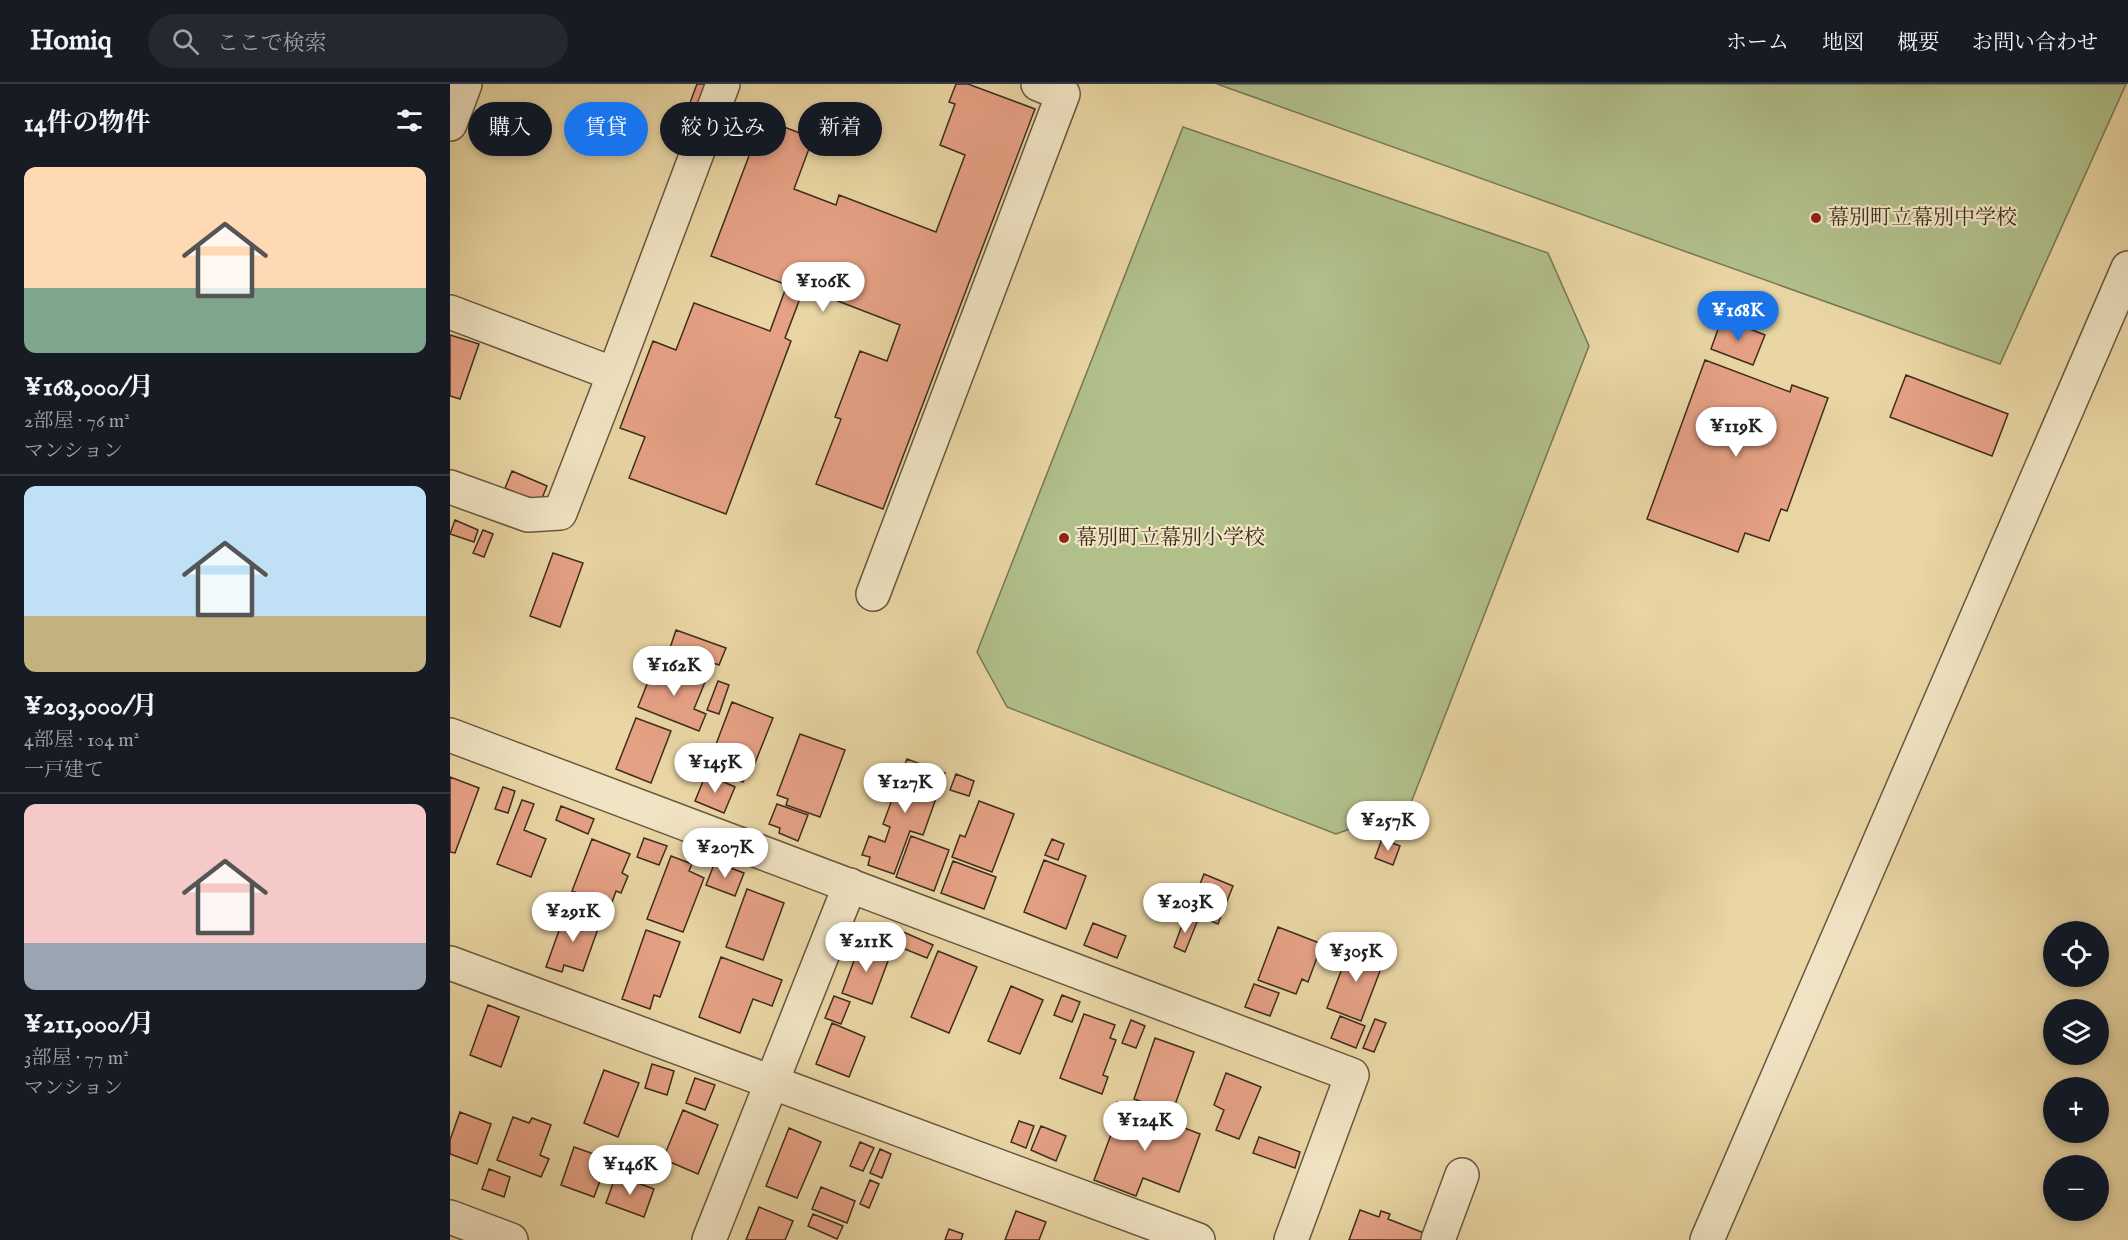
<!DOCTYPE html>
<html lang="ja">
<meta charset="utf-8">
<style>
:root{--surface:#171b24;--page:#242831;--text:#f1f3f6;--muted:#9ea1a6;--line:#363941;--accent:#1a73e8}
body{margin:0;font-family:"IM FELL English","Noto Serif JP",serif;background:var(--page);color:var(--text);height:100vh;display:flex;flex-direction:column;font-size:22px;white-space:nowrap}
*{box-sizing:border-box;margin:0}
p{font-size:20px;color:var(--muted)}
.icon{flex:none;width:33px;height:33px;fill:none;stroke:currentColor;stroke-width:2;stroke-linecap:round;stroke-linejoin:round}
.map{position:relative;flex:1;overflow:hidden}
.side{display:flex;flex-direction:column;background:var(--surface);width:450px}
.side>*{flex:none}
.hud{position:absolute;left:18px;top:18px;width:570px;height:54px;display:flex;gap:12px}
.controls{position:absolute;left:1593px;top:837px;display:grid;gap:12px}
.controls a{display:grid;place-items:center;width:66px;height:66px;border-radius:50%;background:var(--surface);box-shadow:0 3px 9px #0003;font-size:30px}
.price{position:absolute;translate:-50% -51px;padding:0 14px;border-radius:21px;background:#fff;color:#222;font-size:20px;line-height:39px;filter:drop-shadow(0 2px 3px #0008)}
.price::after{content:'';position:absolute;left:50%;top:36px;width:18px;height:14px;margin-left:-9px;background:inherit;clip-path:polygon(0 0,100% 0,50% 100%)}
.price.selected{background:var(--accent);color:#fff}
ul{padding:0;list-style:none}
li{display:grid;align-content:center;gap:12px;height:318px;padding:0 24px}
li+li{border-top:2px solid var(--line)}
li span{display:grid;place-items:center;height:186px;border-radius:12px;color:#555}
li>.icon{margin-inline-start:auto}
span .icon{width:108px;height:108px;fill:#fffc;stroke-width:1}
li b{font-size:26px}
h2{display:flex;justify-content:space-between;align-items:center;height:72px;padding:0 24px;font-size:26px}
.chip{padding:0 21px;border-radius:27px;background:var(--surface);box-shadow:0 3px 9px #0003;font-size:21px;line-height:54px}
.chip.selected{background:var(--accent);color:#fff}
header{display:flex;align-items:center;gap:36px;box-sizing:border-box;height:84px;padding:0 30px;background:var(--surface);border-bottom:2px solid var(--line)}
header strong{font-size:28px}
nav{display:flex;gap:33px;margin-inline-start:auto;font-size:21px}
.search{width:420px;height:54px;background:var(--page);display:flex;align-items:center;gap:15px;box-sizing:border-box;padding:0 21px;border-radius:33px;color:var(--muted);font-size:22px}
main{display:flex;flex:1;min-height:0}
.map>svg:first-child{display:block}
.green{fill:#b1bf8a;stroke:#787654;stroke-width:1.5}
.building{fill:#e6a185;stroke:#3e2d1f;stroke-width:1.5}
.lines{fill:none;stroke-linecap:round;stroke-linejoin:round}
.minor-casing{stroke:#695740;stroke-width:36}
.minor{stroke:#f1e4c4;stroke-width:33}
.poi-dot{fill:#8f2418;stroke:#f1e4c4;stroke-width:2}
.labels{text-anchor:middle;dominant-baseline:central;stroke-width:4.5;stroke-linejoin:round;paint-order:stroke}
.poi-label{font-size:21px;fill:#3e2d1f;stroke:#f1e4c4;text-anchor:start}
</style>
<header>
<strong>Homiq</strong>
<div class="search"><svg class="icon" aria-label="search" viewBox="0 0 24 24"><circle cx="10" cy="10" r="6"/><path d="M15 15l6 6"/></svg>ここで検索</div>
<nav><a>ホーム</a><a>地図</a><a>概要</a><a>お問い合わせ</a></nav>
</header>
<main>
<section class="side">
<h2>14件の物件<svg class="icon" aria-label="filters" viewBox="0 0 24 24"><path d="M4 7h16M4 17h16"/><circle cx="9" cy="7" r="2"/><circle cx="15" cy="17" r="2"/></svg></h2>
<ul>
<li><span style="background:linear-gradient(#ffd9b3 65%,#7fa58c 0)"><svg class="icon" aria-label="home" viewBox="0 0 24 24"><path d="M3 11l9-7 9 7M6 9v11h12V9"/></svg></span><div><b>¥168,000/月</b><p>2部屋 · 76 m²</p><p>マンション</p></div></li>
<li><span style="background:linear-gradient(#bfe0f5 70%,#c2b280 0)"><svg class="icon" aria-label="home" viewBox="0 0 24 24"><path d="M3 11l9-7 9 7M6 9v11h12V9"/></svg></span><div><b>¥203,000/月</b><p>4部屋 · 104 m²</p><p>一戸建て</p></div></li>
<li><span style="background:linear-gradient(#f6c9c9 75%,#9aa5b1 0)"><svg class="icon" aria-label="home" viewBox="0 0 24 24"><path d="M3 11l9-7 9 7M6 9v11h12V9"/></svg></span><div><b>¥211,000/月</b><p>3部屋 · 77 m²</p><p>マンション</p></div></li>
</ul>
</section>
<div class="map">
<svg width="1678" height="1156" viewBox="0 0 1678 1156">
<rect width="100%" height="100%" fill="#e9d6a4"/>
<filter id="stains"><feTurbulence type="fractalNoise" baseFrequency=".00333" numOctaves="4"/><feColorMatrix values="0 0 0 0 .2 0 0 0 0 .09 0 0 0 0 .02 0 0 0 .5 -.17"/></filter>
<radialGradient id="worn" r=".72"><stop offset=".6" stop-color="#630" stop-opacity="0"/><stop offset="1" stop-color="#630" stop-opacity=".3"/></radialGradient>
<path class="green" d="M767 0H1676L1550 280Z
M733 43 1098 169 1139 262 959 724 886 750 557 623 527 568Z"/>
<path class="building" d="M247 0H262L241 56 228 51Z
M506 0H518L585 25 433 425 366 400 391 335 385 333 410 267 437 277 450 241 354 204 335 254 341 257 276 430 179 394 195 353 170 344 203 257 226 266 244 219 320 247 337 201 261 172 313 35 363 54 344 105 386 121 389 111 486 148 515 71 490 61 505 20 499 18Z
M1272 234 1315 251 1303 281 1261 265Z
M0 251 29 260 10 315 0 312Z
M1255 276 1340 308 1342 301 1378 314 1337 427 1331 425 1319 457 1295 449 1288 468 1197 435Z
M1456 291 1558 330 1542 372 1440 333Z
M62 387 97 402 90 419 55 404Z
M5 436 28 446 24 458 0 450Z
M33 446 43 450 34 473 23 469Z
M103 469 133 479 110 543 80 532Z
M226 546 276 564 269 581 220 564Z
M205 580 255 598 244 625 256 630 249 647 188 623Z
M268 597 279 601 269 630 257 626Z
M282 618 323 634 303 684 299 683 293 698 257 684Z
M186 634 221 647 201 699 166 685Z
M350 650 395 666 370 733 336 721 338 715 327 711Z
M457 675 495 689 473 751 460 747 444 790 418 781 420 773 412 771 419 752 435 758 440 743 433 740Z
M256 690 285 703 274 729 245 717Z
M506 690 524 697 519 712 500 706Z
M0 693 29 704 5 769 0 768Z
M53 703 65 707 58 729 45 725Z
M72 716 84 720 74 746 96 755 81 793 47 780Z
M529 717 564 730 542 788 502 773 510 751 515 753Z
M327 720 358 731 348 757 329 749 330 744 319 740Z
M111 722 144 735 138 750 106 736Z
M461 752 499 766 484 807 446 793Z
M194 754 217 762 209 781 187 773Z
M142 755 180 770 172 789 178 792 171 809 166 807 161 821 122 807Z
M602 755 614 760 608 776 595 771Z
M932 755 950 762 943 781 925 774Z
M221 772 242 780 239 787 254 794 233 848 197 835Z
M594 776 636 792 616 845 574 828Z
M503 777 546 793 534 825 491 809Z
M265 778 294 789 285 812 256 801Z
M754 790 783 802 768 840 739 828Z
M297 805 334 819 313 876 276 863Z
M117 810 141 819 136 831 113 822Z
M116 827 150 839 133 887 114 881 112 888 96 883Z
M735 833 747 838 735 868 724 863Z
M643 839 676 852 667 874 634 861Z
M828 843 872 860 858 898 852 895 846 910 808 896Z
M196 846 230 858 210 913 204 911 200 925 172 915Z
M451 847 483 861 477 874 445 861Z
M411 858 441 869 422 920 392 909Z
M901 861 935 874 911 937 877 924Z
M488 867 527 883 499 949 461 933Z
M271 873 332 896 322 922 303 915 290 949 249 933Z
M804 900 829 909 820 932 795 923Z
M561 902 593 916 570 970 538 957Z
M612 911 630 918 622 938 604 931Z
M384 912 400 918 391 940 375 934Z
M38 921 69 933 51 983 20 971Z
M634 930 665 941 660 954 666 956 653 991 658 993 652 1010 610 994Z
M890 932 915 942 906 964 881 954Z
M925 935 936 939 924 968 913 964Z
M681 936 695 942 686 964 672 959Z
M382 939 415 953 399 993 366 980Z
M705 954 744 968 722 1029 684 1015Z
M202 980 224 987 217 1011 195 1004Z
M154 986 189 999 168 1053 134 1039Z
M776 989 811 1003 789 1055 766 1046 774 1026 764 1021Z
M245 994 265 1001 255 1026 236 1019Z
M667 1018 750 1050 729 1108 693 1094 686 1112 644 1096 662 1048 657 1046Z
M233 1026 268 1041 248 1090 213 1075Z
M10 1028 41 1040 27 1080 0 1070V1056Z
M63 1033 79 1039 82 1034 101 1041 90 1071 99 1075 91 1093 47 1076Z
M569 1037 584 1042 576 1064 561 1058Z
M591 1042 616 1052 606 1077 581 1066Z
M339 1044 371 1058 347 1114 316 1102Z
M809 1053 850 1068 845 1084 803 1069Z
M410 1058 424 1064 413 1087 400 1082Z
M124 1063 158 1075 144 1113 111 1101Z
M430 1065 441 1070 432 1094 420 1089Z
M39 1085 60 1093 54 1113 32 1105Z
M166 1091 204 1105 194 1133 156 1119Z
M420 1096 429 1100 419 1124 410 1120Z
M371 1103 405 1117 397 1139 362 1125Z
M309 1123 343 1137 335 1156H296Z
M910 1126 929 1133 931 1127 940 1130 938 1135 974 1149 971 1156H899Z
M566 1127 596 1138 589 1156H555Z
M363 1130 393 1142 387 1155 358 1142Z
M499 1145 513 1150 511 1156H495Z"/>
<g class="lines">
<defs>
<path id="minor" d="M0 40 15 0
M0 228 164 290 273 0
M0 403 78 431 110 429 164 290
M423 510 613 10 588 0
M0 651 902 991 841 1156
M0 879 748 1156
M0 1133 61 1156
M259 1156 400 801
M988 1156 1012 1091
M1257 1156 1678 184"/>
</defs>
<use href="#minor" class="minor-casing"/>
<use href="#minor" class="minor"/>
</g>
<g class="poi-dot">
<circle cx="1366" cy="134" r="6"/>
<circle cx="614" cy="454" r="6"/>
</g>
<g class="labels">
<g class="poi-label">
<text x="1378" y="134">幕別町立幕別中学校</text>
<text x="626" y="454">幕別町立幕別小学校</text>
</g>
</g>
<rect width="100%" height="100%" filter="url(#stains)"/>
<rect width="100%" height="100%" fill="url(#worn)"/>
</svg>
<div class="controls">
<a><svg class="icon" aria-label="locate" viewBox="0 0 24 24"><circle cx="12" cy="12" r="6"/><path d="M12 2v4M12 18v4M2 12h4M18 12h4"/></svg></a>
<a><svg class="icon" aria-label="layers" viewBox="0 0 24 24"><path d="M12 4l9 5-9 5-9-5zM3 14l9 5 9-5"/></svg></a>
<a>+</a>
<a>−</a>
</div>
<b class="price" style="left:373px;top:229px">¥106K</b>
<b class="price selected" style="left:1288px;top:258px">¥168K</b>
<b class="price" style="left:1286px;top:374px">¥119K</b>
<b class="price" style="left:224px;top:613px">¥162K</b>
<b class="price" style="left:265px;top:710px">¥145K</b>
<b class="price" style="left:455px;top:730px">¥127K</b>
<b class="price" style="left:938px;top:768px">¥257K</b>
<b class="price" style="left:275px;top:795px">¥207K</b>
<b class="price" style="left:735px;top:850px">¥203K</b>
<b class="price" style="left:123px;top:859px">¥291K</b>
<b class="price" style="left:416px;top:889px">¥211K</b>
<b class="price" style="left:906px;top:899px">¥305K</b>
<b class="price" style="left:695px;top:1068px">¥124K</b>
<b class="price" style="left:180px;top:1112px">¥146K</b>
<div class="hud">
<a class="chip">購入</a>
<a class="chip selected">賃貸</a>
<a class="chip">絞り込み</a>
<a class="chip">新着</a>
</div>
</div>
</main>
